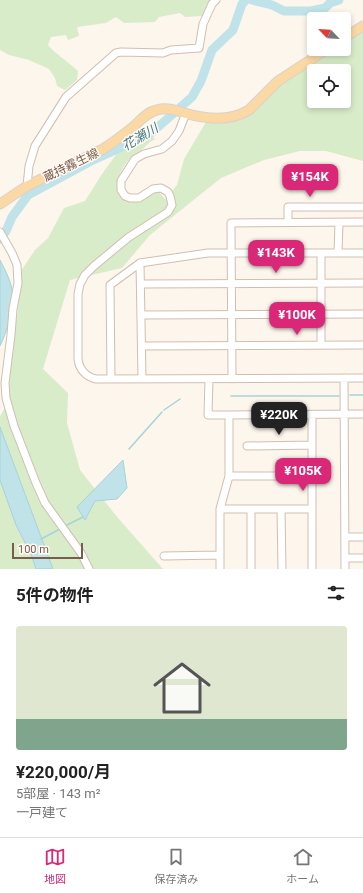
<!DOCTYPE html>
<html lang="ja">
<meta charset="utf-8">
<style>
:root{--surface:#fff;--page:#f2f2f2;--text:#222;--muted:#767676;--line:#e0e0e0;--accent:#db2777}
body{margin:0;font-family:Roboto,"Noto Sans JP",sans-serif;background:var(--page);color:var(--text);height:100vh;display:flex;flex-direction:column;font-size:15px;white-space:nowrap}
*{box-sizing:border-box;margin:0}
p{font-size:13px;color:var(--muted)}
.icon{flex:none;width:22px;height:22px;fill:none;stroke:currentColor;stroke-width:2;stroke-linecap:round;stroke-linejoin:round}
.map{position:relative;height:569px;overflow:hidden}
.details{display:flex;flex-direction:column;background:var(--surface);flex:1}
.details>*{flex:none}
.needle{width:26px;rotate:295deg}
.buttons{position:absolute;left:307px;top:12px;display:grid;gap:8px}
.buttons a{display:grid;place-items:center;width:44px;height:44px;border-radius:4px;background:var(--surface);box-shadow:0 2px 6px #0003;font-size:20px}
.scale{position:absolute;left:12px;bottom:10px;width:71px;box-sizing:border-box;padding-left:4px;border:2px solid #7a5c4d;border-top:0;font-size:11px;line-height:14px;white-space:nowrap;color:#7a5c4d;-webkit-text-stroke:3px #fffaf3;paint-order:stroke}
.price{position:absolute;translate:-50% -34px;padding:0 9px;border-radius:8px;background:var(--accent);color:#fff;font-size:13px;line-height:26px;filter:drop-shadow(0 1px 2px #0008)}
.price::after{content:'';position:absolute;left:50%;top:24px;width:12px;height:9px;margin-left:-6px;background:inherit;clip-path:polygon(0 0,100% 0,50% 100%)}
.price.on{background:#222;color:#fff}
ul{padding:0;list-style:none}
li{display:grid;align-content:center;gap:8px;height:212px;padding:0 16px}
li+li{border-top:1px solid var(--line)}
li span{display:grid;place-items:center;height:124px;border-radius:4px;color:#555}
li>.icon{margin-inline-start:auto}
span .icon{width:72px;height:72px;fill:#fffc;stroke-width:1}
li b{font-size:17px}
h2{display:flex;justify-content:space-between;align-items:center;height:48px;padding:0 16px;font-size:17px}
.tabs{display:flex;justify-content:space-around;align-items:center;height:56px;border-top:1px solid var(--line);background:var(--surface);font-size:11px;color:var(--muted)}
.tabs a{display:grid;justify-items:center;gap:2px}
.tabs .on{color:var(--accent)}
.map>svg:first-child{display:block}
.green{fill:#d8ecc9;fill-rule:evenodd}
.water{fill:#bfe3e8;stroke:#a5d3da}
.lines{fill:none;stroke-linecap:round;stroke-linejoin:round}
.stream{stroke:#a5d3da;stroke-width:1.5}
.river{stroke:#bfe3e8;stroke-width:9}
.minor-casing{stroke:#d1beb0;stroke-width:9}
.major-casing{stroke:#dad1cd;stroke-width:11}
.minor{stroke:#fff;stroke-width:7}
.major{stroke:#fbd9a5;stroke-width:9}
.labels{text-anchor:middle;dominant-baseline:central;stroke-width:3;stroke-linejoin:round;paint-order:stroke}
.street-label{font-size:12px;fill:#7a5c4d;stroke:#fffaf3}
.water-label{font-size:13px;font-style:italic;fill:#437c86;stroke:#fffaf3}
</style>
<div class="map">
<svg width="363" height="569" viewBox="0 0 363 569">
<rect width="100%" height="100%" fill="#fdf6ec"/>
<path class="green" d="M0 0H219L202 16 185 17 180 13 159 17 155 22 124 23 116 17 106 23 77 27 79 36 68 40 66 35 51 37 48 45C55 54 69 62 78 71L77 80 65 90 57 86 55 78 49 69 29 60 9 55 0 50Z
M363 30V161L326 151H300L264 160 221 178 150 235 122 268 70 280 43 369 68 393 67 423 80 470 118 518 163 569H0V416L9 401 10 395 4 372 17 318 20 289 21 271 35 250 48 238 64 208 85 201 102 174 115 156 121 149 128 145 148 136 156 139C150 141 148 144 144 148 140 151 135 153 131 157 123 166 113 181 120 193 123 199 127 202 134 202 144 202 150 193 159 192L165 199 177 185 184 159 206 122 235 119 279 82 331 49H344V41ZM314 71H344V101H314Z"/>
<path class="water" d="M0 260C4 268 9 277 11 285 16 303 8 329 0 346Z
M0 427 53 569H36L31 554 16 525 0 480Z
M123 460 127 488 117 499 95 501 85 520 77 507Z"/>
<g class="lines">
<path class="stream" d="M350 395H363
M231 396H339
M164 410 180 399
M129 449 162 412
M65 526 83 517
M41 539 60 529"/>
<path class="river" d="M252 0 272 5 284 11H311L325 8 330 3 339 0
M0 239 6 231 12 217 28 195 91 161 149 135 192 97 201 81 212 50 233 30 242 4 246 0"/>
<defs>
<path id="minor" d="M186 113 179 131 172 141 162 149 144 154 135 159 121 181V190L125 196 130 198H139L153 189 161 188 168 192 170 196 172 205 168 212 129 237 94 266 85 275 80 284 78 294V359C79 369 86 377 96 379L363 378
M27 186 29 166 35 146 66 97 116 53 121 52 163 53 171 50 199 48 203 24 212 4 216 0
M288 222V207H363
M0 232 12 253 17 265 18 283 13 309 11 335 5 383 6 398 14 426 36 483 45 503 81 553 89 569
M321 253V345
M338 253 339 223
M140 263 208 253H363
M141 284 363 283
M141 315 363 314
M142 346 363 345
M344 378 345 569
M111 379 110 285 140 263 142 379
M209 379 208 415H229
M232 379 231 223 363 222
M312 415V569
M247 446 312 445
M229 476H312
M220 509H312
M251 509V569
M281 509 282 569
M345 537H363
M164 556 220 555
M345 558H363
M220 569V509L229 476V415L363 414"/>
<path id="major" d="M344 38 363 26
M0 204 27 186 103 149C114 142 123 135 133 127 141 120 147 112 157 110 167 107 175 110 184 113 206 119 229 122 249 110L278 81 327 49"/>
</defs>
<use href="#minor" class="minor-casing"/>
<use href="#major" class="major-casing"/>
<use href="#minor" class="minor"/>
<use href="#major" class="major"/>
</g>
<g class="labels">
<g class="street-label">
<text transform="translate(71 165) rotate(-26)">蔵持霧生線</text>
</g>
<g class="water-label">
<text transform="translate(140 137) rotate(-31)">花瀬川</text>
</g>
</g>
</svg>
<div class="buttons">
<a><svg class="needle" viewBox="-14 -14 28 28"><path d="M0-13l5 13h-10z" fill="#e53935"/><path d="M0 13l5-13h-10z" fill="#767676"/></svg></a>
<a><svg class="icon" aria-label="locate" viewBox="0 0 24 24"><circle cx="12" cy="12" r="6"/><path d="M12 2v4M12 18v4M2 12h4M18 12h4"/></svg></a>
</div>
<div class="scale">100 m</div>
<b class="price" style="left:310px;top:198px">¥154K</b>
<b class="price" style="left:276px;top:274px">¥143K</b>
<b class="price" style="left:297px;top:336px">¥100K</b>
<b class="price on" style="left:279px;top:436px">¥220K</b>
<b class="price" style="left:303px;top:492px">¥105K</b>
</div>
<section class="details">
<h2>5件の物件<svg class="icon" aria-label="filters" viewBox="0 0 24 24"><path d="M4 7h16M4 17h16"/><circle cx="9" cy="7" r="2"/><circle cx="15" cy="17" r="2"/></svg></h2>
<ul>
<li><span style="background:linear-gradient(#dfe7d0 75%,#7fa58c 0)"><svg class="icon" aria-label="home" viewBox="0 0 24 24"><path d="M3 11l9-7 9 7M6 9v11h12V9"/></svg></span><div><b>¥220,000/月</b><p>5部屋 · 143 m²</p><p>一戸建て</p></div></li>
</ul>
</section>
<nav class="tabs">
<a class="on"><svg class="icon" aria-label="map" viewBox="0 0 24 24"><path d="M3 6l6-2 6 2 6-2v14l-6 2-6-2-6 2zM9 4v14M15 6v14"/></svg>地図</a>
<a><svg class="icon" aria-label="saved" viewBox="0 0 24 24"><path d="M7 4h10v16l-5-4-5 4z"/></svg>保存済み</a>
<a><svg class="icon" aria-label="home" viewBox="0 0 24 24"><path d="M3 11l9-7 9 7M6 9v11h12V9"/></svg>ホーム</a>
</nav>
